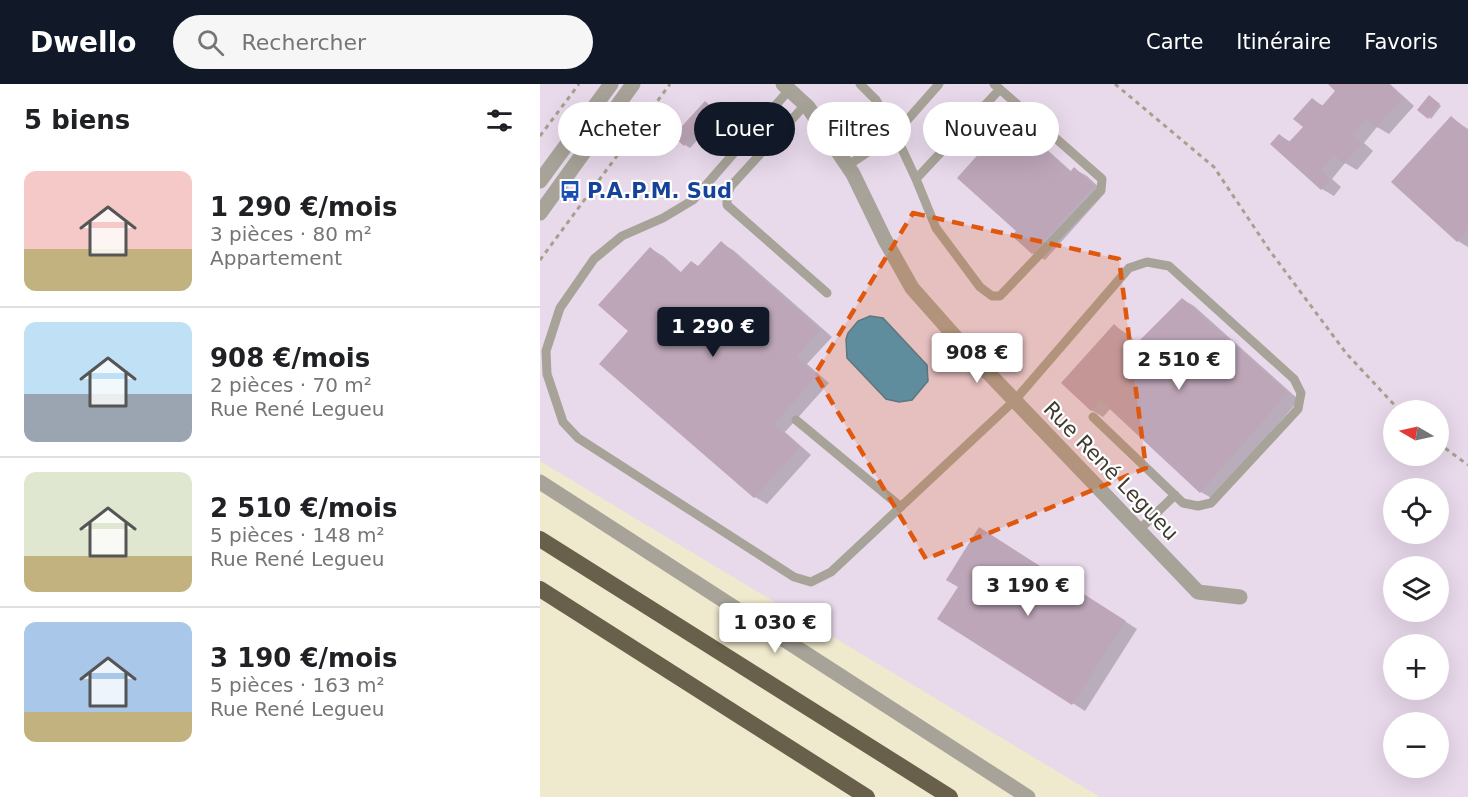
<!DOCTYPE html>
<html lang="fr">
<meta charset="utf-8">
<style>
:root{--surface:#fff;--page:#f6f6f6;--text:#202124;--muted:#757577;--line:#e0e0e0;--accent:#111827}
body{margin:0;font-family:"DejaVu Sans",sans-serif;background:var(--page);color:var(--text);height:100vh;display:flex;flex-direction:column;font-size:22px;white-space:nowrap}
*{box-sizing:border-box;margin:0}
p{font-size:20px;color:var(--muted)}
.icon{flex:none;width:33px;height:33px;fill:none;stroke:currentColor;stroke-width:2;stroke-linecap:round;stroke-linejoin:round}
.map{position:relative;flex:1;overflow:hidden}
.sheet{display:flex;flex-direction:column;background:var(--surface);width:540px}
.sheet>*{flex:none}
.banner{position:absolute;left:18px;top:18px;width:570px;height:54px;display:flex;gap:12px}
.needle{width:39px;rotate:279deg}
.fabs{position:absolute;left:843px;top:316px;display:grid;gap:12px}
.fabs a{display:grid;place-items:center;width:66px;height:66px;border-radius:50%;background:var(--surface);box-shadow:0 6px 24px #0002;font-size:30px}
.price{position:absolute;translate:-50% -51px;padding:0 14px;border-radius:6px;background:#fff;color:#222;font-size:20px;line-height:39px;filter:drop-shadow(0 2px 3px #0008)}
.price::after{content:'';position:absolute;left:50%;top:36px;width:18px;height:14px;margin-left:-9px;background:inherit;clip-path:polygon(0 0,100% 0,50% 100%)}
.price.current{background:var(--accent);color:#fff}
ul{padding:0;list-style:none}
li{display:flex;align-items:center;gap:18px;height:150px;padding:0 24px}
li+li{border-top:2px solid var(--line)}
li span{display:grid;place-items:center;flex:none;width:168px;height:120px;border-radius:12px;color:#555}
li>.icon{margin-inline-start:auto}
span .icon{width:72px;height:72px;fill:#fffc;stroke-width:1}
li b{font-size:26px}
h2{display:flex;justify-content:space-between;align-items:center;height:72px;padding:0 24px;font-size:26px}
.tag{padding:0 21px;border-radius:27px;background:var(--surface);box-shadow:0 6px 24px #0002;font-size:21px;line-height:54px}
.tag.current{background:var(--accent);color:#fff}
header{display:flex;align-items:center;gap:36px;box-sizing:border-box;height:84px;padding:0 30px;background:var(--accent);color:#fff}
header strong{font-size:28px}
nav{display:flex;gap:33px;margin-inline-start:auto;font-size:21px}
.search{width:420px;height:54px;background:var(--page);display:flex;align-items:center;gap:15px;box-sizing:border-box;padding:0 21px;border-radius:33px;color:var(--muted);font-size:22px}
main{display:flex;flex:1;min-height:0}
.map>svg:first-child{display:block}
.industrial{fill:#e8d9eb;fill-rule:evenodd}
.water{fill:#3f9ac2;stroke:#3f7e96;stroke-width:1.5}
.shadow{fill:#0003}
.building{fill:#bda6b8}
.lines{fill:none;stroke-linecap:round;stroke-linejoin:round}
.path{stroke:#a6a18d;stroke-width:3;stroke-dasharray:4.5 4.5;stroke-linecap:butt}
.service{stroke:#a7a398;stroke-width:9}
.minor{stroke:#a7a398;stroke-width:15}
.trunk{stroke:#68604a;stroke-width:16}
.marked{fill:#e0580e;fill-opacity:0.2;stroke:#e0580e;stroke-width:4.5;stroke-dasharray:12 8;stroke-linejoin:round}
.labels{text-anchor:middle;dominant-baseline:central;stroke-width:4.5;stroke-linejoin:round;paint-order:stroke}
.transit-label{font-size:21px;font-weight:bold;fill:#164399;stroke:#fff;text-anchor:start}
.street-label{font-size:21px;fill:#3e3b31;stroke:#fff}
</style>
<header>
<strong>Dwello</strong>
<div class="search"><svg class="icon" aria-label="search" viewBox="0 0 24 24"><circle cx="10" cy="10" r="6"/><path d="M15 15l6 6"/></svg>Rechercher</div>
<nav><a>Carte</a><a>Itinéraire</a><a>Favoris</a></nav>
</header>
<main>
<section class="sheet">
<h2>5 biens<svg class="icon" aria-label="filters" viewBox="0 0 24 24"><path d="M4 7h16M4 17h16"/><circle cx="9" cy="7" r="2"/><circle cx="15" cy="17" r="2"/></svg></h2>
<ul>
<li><span style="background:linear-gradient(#f6c9c9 65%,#c2b280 0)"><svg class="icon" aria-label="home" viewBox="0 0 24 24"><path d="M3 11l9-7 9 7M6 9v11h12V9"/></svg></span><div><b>1 290 €/mois</b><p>3 pièces · 80 m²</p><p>Appartement</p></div></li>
<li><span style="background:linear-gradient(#bfe0f5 60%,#9aa5b1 0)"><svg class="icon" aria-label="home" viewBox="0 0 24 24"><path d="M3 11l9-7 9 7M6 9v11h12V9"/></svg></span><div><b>908 €/mois</b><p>2 pièces · 70 m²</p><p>Rue René Legueu</p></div></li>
<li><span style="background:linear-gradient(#dfe7d0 70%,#c2b280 0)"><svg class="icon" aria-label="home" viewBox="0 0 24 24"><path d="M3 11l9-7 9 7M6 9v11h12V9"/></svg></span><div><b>2 510 €/mois</b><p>5 pièces · 148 m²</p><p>Rue René Legueu</p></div></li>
<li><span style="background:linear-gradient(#a9c7e8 75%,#c2b280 0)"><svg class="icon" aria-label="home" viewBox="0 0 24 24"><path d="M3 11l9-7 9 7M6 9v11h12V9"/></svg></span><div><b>3 190 €/mois</b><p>5 pièces · 163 m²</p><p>Rue René Legueu</p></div></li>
</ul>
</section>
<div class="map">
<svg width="928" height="713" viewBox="0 0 928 713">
<rect width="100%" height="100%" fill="#efe9ce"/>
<path class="industrial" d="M0 0H928V713H560L0 377ZM854 327H898V372H854ZM854 405H898V450H854ZM854 483H898V528H854ZM854 561H898V606H854ZM854 639H898V684H854Z"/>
<path class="water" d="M330 232 343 234 387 281 388 297 372 316 359 318 346 315 307 274 306 255 308 249 318 237Z"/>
<path class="shadow" d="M790 0H850L874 22 849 50 837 43 824 59 833 67 817 86 805 79 792 95 801 103 794 112 782 105 740 52 751 58 765 43 772 16 784 22 797 7Z
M892 15 901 22 891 35 889 33Z
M171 22 190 39 172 58 162 51 150 64 145 61Z
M912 34 928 45V163L918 157Z
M471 37 483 44 532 88 534 85 547 92 565 109 505 176 492 169 478 147Z
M181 159 193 166 292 253 267 280 289 299 245 348 271 371 227 420 215 413 90 247 111 165 123 172 142 189 159 183Z
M642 215 654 222 759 316 673 415 661 408 571 324 563 333 551 326 574 242 586 249 598 260Z
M452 452 597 545 545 627 400 535Z"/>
<path class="building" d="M788 0H848L863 14 836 44 826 35 812 51 822 60 804 80 794 71 781 87 790 96 781 106 730 60 739 50 749 58 763 43 753 35 772 14 782 22 795 7Z
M889 11 900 20 888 35 877 26Z
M165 17 185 35 165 56 156 48 144 62 133 52Z
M911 32 928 47V146L917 158 851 98Z
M470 35 530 88 534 83 554 102 492 170 472 152 476 147 417 94Z
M181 157 280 246 256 273 277 292 234 340 260 363 214 414 59 280 88 247 58 221 110 163 140 189 151 177 158 182Z
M642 214 748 309 660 409 560 316 551 327 521 299 574 240 596 260Z
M439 443 586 537 532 621 397 535 418 503 406 496Z"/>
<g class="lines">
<path class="path" d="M575 0 674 83 730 167 806 269 860 327
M100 19 110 27
M0 52 39 0
M0 176 130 0
M898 359 928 381"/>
<path class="service" d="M399 0 355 50 376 95 396 144 440 203 452 212H460L561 106 562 95 454 0
M249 6 153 116 123 134 82 152 54 175 20 224 6 267 7 290 23 338 38 354 254 493 271 498 291 488 475 316 589 184 607 178 629 182 754 295 761 309 758 325 671 419 658 422 643 419 553 333
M265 21 191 102 187 111V121L287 209
M307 82 355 50 336 16 320 0
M376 95 460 5
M256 336 361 423
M599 446 635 411"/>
<path class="minor" d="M243 0 268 23 313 90 345 156 372 204 434 274 658 508 700 513
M0 97 71 0
M0 129 93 0
M0 398 488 713"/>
<path class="trunk" d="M0 455 410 713
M0 505 327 713"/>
</g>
<path class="marked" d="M373 129 579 175 606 384 386 475 275 290Z"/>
<defs>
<symbol id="bus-bare" viewBox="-9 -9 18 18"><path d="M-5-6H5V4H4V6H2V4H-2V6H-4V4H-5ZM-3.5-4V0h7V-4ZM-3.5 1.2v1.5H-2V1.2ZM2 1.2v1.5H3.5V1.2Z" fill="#1a4fb4" stroke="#fff" stroke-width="2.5" paint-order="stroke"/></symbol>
</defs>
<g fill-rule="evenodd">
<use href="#bus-bare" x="15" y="92" width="30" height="30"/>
</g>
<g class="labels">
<g class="transit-label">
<text x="47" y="107">P.A.P.M. Sud</text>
</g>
<g class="street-label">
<text transform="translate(571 387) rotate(46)">Rue René Legueu</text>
</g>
</g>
</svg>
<div class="fabs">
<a><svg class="needle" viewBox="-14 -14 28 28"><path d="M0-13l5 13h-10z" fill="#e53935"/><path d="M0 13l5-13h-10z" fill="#757577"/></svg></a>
<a><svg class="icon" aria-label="locate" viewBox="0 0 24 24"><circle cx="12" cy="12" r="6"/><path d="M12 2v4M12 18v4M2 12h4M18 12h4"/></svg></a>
<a><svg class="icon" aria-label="layers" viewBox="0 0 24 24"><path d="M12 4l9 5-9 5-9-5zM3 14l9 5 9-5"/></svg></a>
<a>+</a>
<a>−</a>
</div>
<b class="price current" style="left:173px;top:274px">1 290 €</b>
<b class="price" style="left:437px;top:300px">908 €</b>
<b class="price" style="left:639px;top:307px">2 510 €</b>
<b class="price" style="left:488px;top:533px">3 190 €</b>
<b class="price" style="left:235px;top:570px">1 030 €</b>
<div class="banner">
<a class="tag">Acheter</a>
<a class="tag current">Louer</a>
<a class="tag">Filtres</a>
<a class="tag">Nouveau</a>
</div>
</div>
</main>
